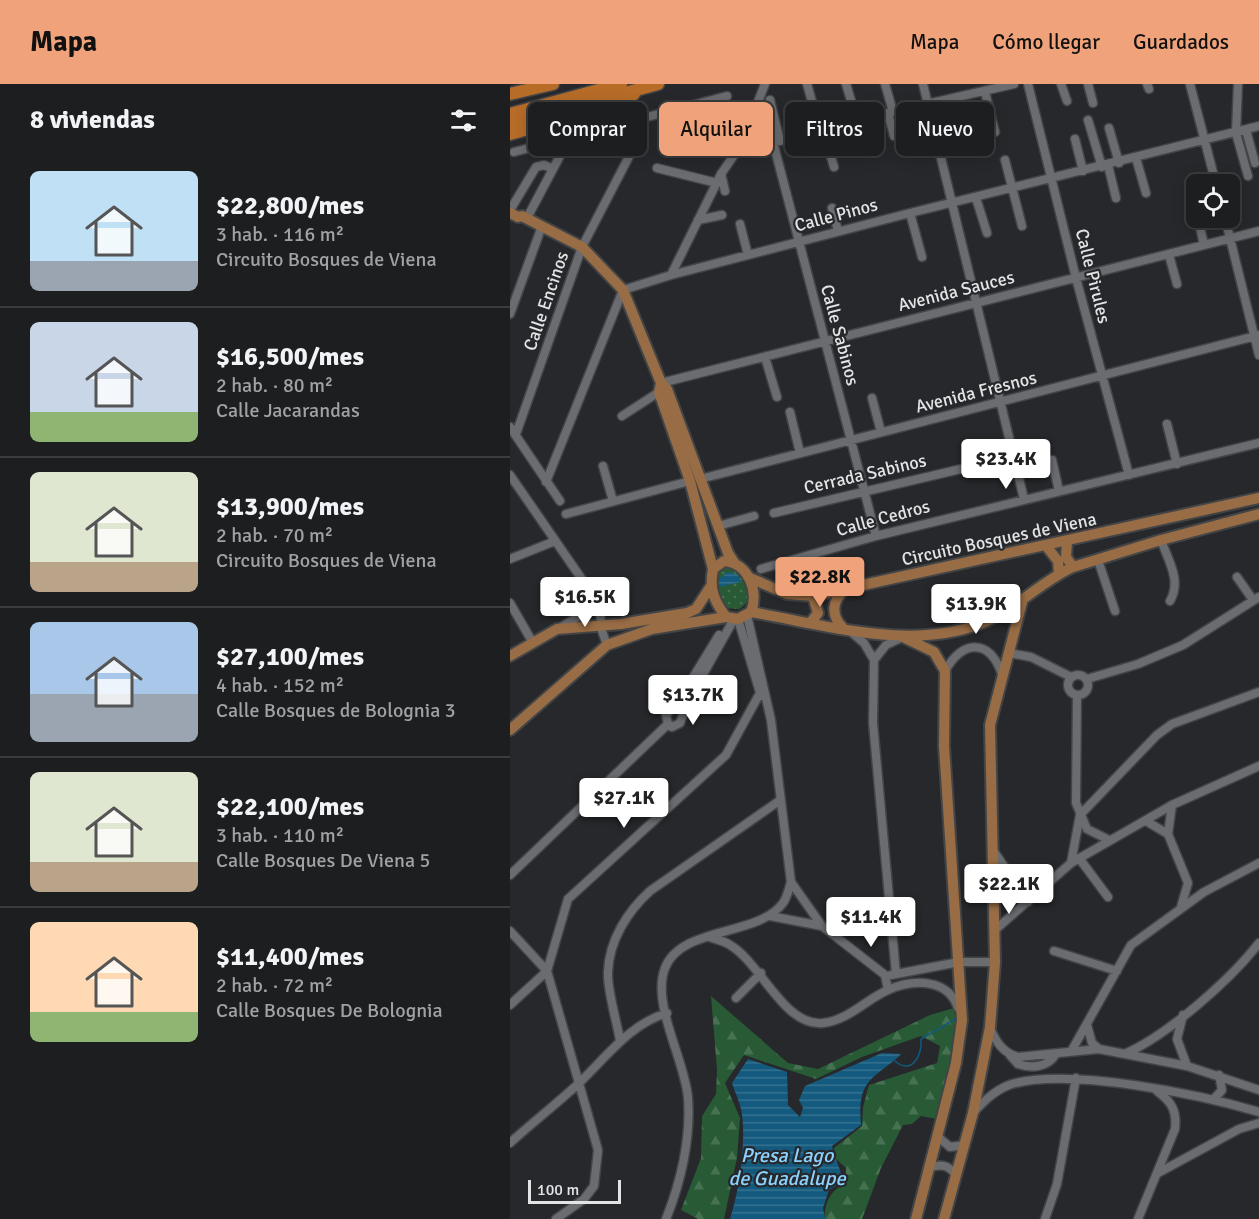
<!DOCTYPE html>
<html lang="es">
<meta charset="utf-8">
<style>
:root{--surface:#1c1e20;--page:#292b2d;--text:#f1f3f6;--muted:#a0a2a5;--line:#3a3c3e;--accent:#f0a27a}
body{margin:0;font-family:Signika,sans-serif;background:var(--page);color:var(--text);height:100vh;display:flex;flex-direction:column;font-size:22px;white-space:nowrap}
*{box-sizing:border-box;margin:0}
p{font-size:20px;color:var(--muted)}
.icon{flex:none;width:33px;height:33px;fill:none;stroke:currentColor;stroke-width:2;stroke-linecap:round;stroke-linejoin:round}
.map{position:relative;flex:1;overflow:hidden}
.sheet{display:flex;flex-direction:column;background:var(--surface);width:510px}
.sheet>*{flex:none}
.banner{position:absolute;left:18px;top:18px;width:570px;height:54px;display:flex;gap:12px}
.fabs{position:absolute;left:676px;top:90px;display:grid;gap:12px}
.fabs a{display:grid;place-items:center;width:54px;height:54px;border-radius:9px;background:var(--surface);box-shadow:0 3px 15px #0003,0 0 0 2px var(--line);font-size:30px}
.scale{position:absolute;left:18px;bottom:15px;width:93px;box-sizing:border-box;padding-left:6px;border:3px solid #e3e4e6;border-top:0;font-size:16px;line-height:21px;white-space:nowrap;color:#e3e4e6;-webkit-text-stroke:4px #26282b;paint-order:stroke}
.price{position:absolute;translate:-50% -51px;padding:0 14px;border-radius:6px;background:#fff;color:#222;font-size:20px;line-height:39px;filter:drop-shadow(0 2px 3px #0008)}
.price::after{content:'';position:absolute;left:50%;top:36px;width:18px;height:14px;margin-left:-9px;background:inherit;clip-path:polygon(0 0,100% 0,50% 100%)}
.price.on{background:var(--accent);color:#111}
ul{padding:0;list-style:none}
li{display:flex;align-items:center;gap:18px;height:150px;padding:0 30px}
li+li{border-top:2px solid var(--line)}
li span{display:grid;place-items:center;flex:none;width:168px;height:120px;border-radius:9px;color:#555}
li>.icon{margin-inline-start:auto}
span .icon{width:72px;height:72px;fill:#fffc;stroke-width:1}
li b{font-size:26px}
h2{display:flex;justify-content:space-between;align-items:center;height:72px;padding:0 30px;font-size:26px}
.tag{padding:0 21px;border-radius:9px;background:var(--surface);box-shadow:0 3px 15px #0003,0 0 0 2px var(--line);font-size:21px;line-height:54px}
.tag.on{background:var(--accent);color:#111}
header{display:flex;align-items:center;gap:36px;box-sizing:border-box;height:84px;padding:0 30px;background:var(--accent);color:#111}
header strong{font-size:28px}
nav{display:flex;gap:33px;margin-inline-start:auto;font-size:21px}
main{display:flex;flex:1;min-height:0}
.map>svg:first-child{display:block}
.forest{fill:url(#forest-firs)}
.park{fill:url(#park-dots)}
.water{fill:url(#water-rules)}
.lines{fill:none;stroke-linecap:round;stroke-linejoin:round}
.stream{stroke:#135a7e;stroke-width:1.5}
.minor-casing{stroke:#424446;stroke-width:11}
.major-casing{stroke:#424446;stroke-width:14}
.highway-casing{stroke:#424446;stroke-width:15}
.minor{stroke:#6a6c70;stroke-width:8}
.major{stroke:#986c45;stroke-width:10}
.highway{stroke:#b76c28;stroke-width:12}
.labels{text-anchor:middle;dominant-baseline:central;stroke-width:4.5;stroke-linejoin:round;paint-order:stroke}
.street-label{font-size:18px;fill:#e3e4e6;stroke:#26282b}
.water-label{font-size:20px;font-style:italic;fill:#8bd2ff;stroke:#26282b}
</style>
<header>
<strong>Mapa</strong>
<nav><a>Mapa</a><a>Cómo llegar</a><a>Guardados</a></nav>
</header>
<main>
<section class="sheet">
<h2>8 viviendas<svg class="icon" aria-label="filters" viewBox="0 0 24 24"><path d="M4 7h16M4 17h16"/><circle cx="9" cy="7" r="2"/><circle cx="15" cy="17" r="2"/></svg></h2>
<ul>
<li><span style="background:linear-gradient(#bfe0f5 75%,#9aa5b1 0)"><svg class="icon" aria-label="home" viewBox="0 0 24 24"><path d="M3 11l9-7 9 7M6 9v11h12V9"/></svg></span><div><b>$22,800/mes</b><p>3 hab. · 116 m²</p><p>Circuito Bosques de Viena</p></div></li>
<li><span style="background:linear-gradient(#c9d6e8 75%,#8fb573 0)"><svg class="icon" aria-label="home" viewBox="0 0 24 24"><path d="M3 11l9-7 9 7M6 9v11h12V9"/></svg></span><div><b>$16,500/mes</b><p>2 hab. · 80 m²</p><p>Calle Jacarandas</p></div></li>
<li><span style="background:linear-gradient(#dfe7d0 75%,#b9a48a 0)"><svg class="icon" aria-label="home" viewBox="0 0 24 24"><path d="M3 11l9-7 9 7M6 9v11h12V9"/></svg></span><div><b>$13,900/mes</b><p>2 hab. · 70 m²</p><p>Circuito Bosques de Viena</p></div></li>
<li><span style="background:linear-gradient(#a9c7e8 60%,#9aa5b1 0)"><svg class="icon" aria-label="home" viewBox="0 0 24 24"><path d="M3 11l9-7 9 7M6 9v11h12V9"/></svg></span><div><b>$27,100/mes</b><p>4 hab. · 152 m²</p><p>Calle Bosques de Bolognia 3</p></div></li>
<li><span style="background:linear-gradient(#dfe7d0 75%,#b9a48a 0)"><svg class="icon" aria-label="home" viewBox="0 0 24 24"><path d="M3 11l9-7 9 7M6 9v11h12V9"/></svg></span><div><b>$22,100/mes</b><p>3 hab. · 110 m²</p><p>Calle Bosques De Viena 5</p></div></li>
<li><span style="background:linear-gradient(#ffd9b3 75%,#8fb573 0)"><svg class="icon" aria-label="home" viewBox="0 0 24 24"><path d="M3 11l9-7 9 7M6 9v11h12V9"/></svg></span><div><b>$11,400/mes</b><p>2 hab. · 72 m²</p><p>Calle Bosques De Bolognia</p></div></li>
</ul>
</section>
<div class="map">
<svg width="749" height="1135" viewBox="0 0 749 1135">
<defs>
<pattern id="forest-firs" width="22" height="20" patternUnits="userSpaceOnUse" patternTransform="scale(1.5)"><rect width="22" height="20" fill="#275a35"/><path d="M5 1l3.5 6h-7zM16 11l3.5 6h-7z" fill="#467252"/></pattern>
<pattern id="park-dots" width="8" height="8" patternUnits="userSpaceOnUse" patternTransform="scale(1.5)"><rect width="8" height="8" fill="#275a35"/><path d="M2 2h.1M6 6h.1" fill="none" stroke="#467252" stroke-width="1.8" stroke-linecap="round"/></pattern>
<pattern id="water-rules" width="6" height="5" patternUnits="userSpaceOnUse" patternTransform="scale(1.5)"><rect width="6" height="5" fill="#135a7e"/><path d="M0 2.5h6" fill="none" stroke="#357290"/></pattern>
</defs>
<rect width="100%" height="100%" fill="#26282b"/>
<path class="forest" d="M201 912 278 979 308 985 420 931 444 924 447 948 427 1035 411 1032 402 1040 393 1041 371 1084 352 1135H314C316 1116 319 1109 335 1099L336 1084 326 1075 324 1064 352 1042 353 1023 359 1001 427 979 430 962 411 952 352 973 306 995 234 971 215 999 230 1034 227 1074 214 1135H188L171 1126 191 1074 192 1032 206 1010 207 986Z"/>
<path class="park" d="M212 480 231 487C237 501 246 516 229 525L214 524C207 510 200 493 212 480Z"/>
<path class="water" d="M218 488 228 491 231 498 209 503V495Z
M372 969 391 970C381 981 366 988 358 999 349 1010 350 1028 351 1041L322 1062C324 1076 332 1084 332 1098L319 1106 313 1124 315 1135H220C229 1108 236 1059 232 1031 231 1020 225 1009 222 999L238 975 277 988 278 1021 290 1033 293 1024 289 1016 295 1002Z"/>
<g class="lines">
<path class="stream" d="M385 977C403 992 412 970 411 955L447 934"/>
<defs>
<path id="minor" d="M297 0 310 46
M336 0 347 36
M375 0 383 28
M413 0 514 415
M518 0 566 194 619 391
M551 0 557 17
M578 0 583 19
M637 0 639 5
M680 0 706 100
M728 0 726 49 738 92
M475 8 485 48
M260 16 270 57
M378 29 384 52
M578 36 592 83
M599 44 609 79
M313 45 324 83
M736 46 745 79
M565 55 573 87
M263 58 366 452
M4 68 217 12
M226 69 347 36 504 0
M626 74 636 109
M495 76 512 142
M598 81 606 114
M147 84 207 99
M211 90 215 107
M466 114 477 149
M2 123 26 83 34 81 43 85
M322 124 328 147
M400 129 412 173
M17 134 60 53
M688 134 694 161
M715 134 749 271
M188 136 212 131
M230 140 238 171
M659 171 667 200
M161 191 211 90 231 61 255 0
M0 230 32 142
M255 273 267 313
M151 299 749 147
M362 314 371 348
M280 328 290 369
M112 332 149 308
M657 340 667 380
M0 343 50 417
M6 350 72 163 124 63
M542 376 549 407
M93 382 103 417
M0 391 89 520 92 547 97 561
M190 395 749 251
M36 398 113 206 161 191 400 129 749 42
M264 429 455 384
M56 430 180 397
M208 442 244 432
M651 456C658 476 672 497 660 517
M0 475 45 457
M588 476 605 527
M251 485 366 452 749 359
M727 493 743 516
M0 519 23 559
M228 535 251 612
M48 545 89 520
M340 547 354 559 364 576 363 639 386 890
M499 569 521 573 561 593
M364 576 376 561 393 553
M435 587C453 556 479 554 492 590
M558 601a10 10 0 1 1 20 0a10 10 0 1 1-20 0Z
M577 595 628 580 673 561 749 513
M567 611 566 719 577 745 599 756
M158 640 162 643 170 639 178 617 224 535
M158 640 156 631 171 613 209 551
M662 721 658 750 678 799 671 823
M570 731 647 651 662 640 749 608
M636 737 658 750
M483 766 518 818
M569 774 598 813
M561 779 570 731
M0 791 158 640
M281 798 312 842
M260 832 312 842 375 891 378 906
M485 846 561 779 662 721 749 682
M0 847 37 887 88 1066 84 1102 74 1115 46 1135
M199 853C205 855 214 857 220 861 251 879 274 943 313 939 339 936 355 916 378 906 403 895 438 894 448 924
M544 867 607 887
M381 891 449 878H485
M226 914 251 889
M0 921 37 887 58 815 216 671 250 609
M673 931 667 955 677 982
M577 941 582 959 589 965
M480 944C486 958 493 969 508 973L589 965 677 982 749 1006
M110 957C107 937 97 907 98 888 99 856 118 827 140 807L269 717
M562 966 621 861 694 808 749 779
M617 969C660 949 720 896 749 859
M500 971 508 980C522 985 538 983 546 970
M703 1016 712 1006 709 991
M463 1029C474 1017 484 1007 499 1001 555 982 692 1011 749 1028
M427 1052 440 1063 454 1061
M0 1059C22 1039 45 1021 67 1001 94 976 119 940 157 929
M418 1084C430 1080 438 1080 446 1091
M648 1089 729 1045 749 1039
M156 1135C171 1098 181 1054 178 1014 175 976 141 920 155 884 171 842 248 853 273 819 277 814 279 804 281 798L261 636 237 531
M535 1135 547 1100 566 994
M628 1135 665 1045C667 1027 662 1018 647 1007"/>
<path id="major" d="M0 129 8 133 12 132 72 163 113 206 151 299 157 305 218 469 225 480
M151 299 149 308 180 397 203 485
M557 458 556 473 563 483
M537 463 548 477 549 489
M214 477C239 479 249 508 241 528L228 535 216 533C204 517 199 505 203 485Z
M238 493 277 510 303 512 749 414
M241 528C316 541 410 570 481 535 511 520 534 496 563 483L651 456 749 430
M301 538 308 529 303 512
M332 543C321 531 322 517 334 506
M393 553 424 568 435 587 434 662 452 936 446 979 406 1135
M0 572 47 545 111 540 177 529 186 525 201 502
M0 646 97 561 142 545 216 533
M434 1135 463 1029 480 943 485 878 480 641 512 518"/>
<path id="highway" d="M0 10 43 0
M0 30 111 0
M0 41 148 0
M0 50 111 19 124 10"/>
</defs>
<use href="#minor" class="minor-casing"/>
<use href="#major" class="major-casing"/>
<use href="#highway" class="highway-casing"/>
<use href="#minor" class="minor"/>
<use href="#major" class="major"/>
<use href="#highway" class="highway"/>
</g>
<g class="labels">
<g class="street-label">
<text transform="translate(326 131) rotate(-15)">Calle Pinos</text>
<text transform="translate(583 192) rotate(76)">Calle Pirules</text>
<text transform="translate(446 207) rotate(-14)">Avenida Sauces</text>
<text transform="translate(36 217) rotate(-71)">Calle Encinos</text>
<text transform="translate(330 251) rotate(75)">Calle Sabinos</text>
<text transform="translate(466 308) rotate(-14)">Avenida Fresnos</text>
<text transform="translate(355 390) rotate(-13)">Cerrada Sabinos</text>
<text transform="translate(373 434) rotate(-15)">Calle Cedros</text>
<text transform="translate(489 455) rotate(-12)">Circuito Bosques de Viena</text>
</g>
<g class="water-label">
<text x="277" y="1071">Presa Lago<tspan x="277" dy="23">de Guadalupe</tspan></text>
</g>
</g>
</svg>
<div class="fabs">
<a><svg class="icon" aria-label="locate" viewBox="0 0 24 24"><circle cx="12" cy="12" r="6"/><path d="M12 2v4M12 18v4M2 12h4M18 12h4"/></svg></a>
</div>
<div class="scale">100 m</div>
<b class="price" style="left:496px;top:406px">$23.4K</b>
<b class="price on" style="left:310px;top:524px">$22.8K</b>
<b class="price" style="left:75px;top:544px">$16.5K</b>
<b class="price" style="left:466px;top:551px">$13.9K</b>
<b class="price" style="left:183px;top:642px">$13.7K</b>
<b class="price" style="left:114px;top:745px">$27.1K</b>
<b class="price" style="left:499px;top:831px">$22.1K</b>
<b class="price" style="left:361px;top:864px">$11.4K</b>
<div class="banner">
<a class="tag">Comprar</a>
<a class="tag on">Alquilar</a>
<a class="tag">Filtros</a>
<a class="tag">Nuevo</a>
</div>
</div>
</main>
